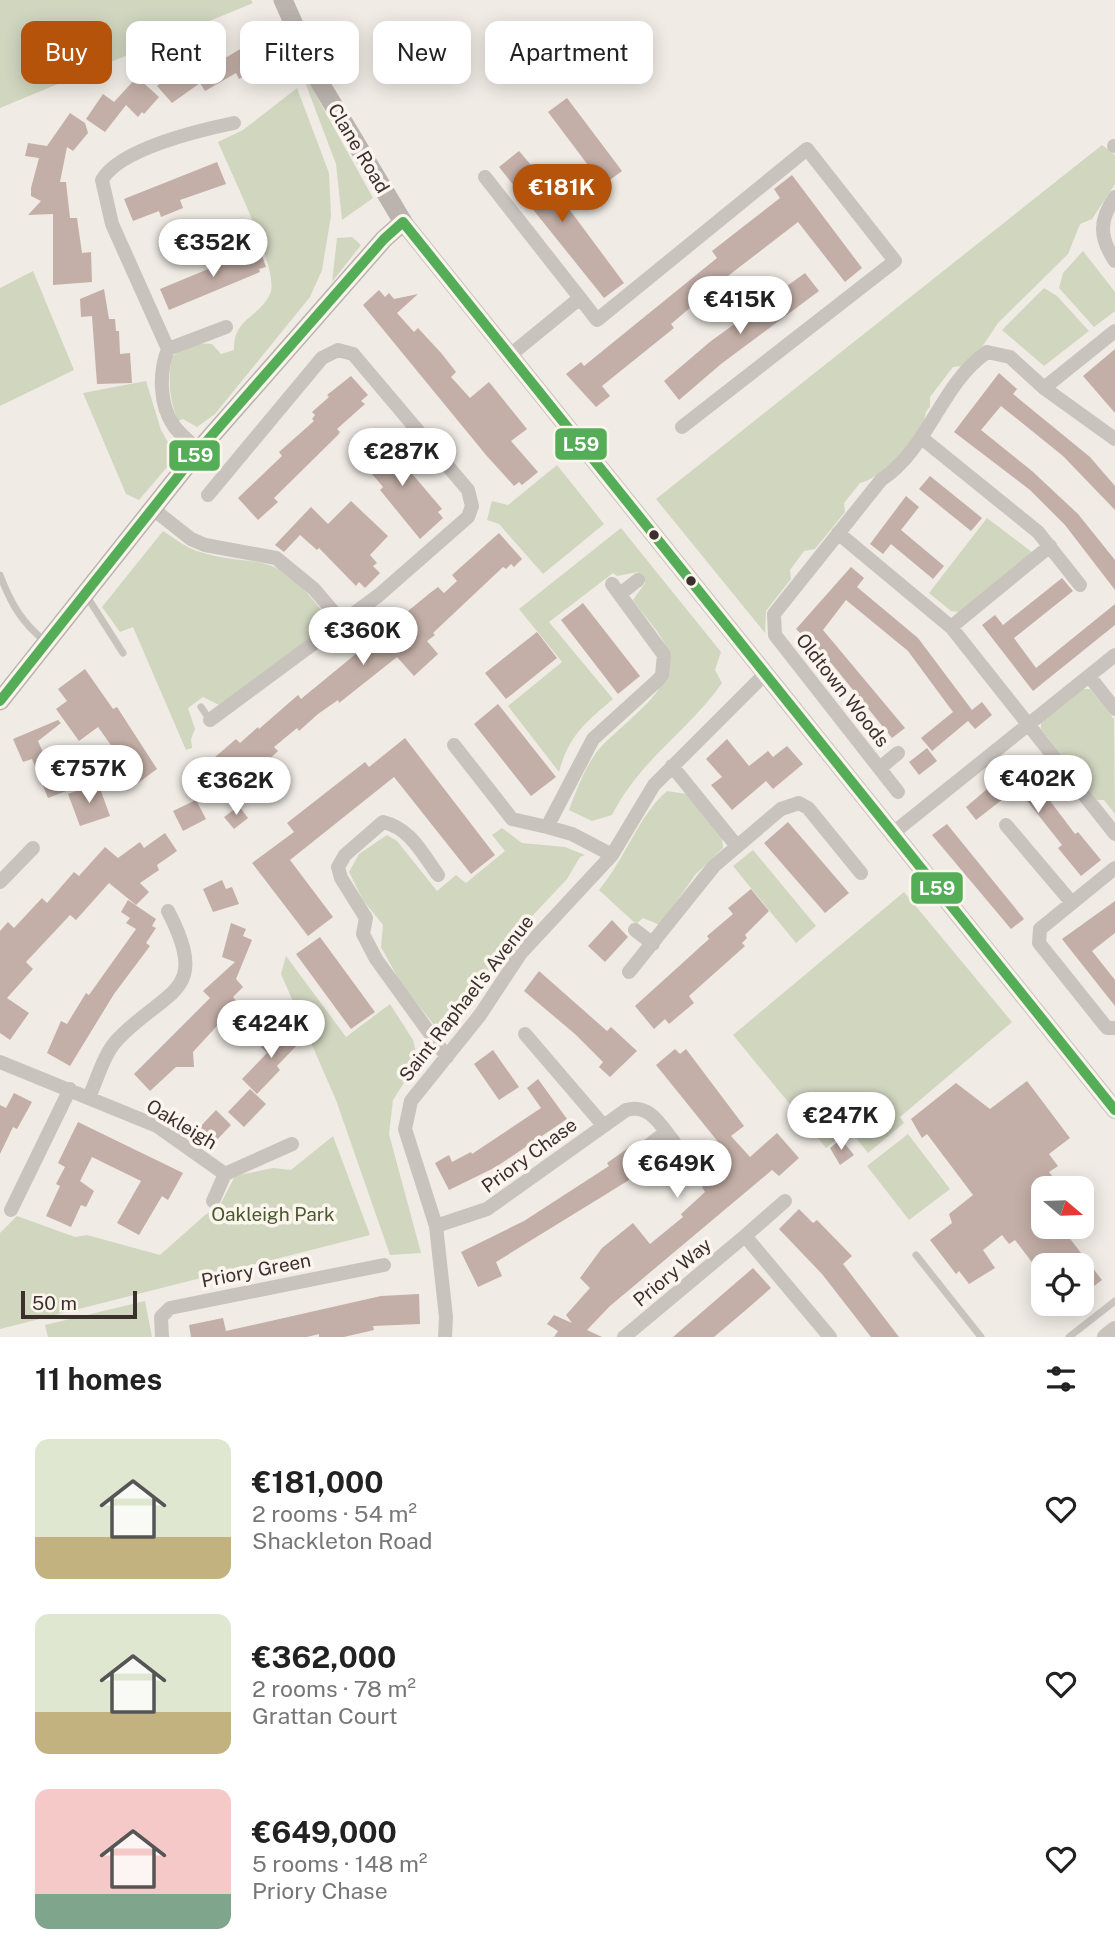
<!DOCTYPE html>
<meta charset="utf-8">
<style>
:root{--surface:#fff;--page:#f2f2f2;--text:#222;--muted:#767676;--accent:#b45309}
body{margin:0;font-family:"Public Sans",sans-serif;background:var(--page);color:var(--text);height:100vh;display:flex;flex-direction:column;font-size:26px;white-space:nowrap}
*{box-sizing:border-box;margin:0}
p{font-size:23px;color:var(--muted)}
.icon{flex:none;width:38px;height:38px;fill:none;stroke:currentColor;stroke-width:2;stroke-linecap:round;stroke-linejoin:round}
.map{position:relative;height:1337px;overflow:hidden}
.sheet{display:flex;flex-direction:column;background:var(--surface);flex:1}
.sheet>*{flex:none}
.guide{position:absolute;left:21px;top:21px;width:700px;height:63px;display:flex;gap:14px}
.needle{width:46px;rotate:109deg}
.tools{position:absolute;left:1031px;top:1176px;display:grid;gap:14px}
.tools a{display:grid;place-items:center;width:63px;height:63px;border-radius:14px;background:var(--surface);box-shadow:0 4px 18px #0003;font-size:35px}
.scale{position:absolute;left:21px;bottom:18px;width:116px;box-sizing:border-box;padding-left:7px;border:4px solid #3b302b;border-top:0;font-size:19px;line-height:24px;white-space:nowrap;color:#3b302b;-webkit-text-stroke:5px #fbf5ee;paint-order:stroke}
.price{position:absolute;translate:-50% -60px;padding:0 16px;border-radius:24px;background:#fff;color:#222;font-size:23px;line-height:46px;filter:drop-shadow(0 2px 4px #0008)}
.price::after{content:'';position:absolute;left:50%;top:42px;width:21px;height:16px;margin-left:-10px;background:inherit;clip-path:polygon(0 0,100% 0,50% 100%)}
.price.selected{background:var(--accent);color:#fff}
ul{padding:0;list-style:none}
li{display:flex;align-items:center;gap:21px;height:175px;padding:0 35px}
li span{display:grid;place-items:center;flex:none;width:196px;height:140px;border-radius:14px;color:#555}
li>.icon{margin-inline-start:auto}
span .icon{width:84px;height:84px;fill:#fffc;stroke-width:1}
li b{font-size:30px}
h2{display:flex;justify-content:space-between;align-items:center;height:84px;padding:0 35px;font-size:30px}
.tag{padding:0 24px;border-radius:14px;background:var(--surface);box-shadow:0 4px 18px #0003;font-size:24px;line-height:63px}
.tag.selected{background:var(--accent);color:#fff}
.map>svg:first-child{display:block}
.green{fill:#d1d6bf}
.building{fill:#c3afa7}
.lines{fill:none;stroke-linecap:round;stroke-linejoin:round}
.service{stroke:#c9c3be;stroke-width:7}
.minor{stroke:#c9c3be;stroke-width:14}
.tertiary{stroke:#c9c3be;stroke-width:18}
.secondary{stroke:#bab3ae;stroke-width:19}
.bus-1-casing{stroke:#fbf5ee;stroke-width:16}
.bus-1{stroke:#55ae57;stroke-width:10}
.bus-dot{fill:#3b302b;stroke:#fbf5ee;stroke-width:2.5}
.labels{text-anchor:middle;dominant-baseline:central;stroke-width:7;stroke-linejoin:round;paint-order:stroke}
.street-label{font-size:19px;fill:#3b302b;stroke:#fbf5ee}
.park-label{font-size:19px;fill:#4a5a2e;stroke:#fbf5ee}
.line-badge{stroke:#fbf5ee;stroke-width:2.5}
.badge-label{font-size:19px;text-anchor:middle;font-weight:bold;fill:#fff}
</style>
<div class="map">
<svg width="1115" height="1337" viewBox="0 0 1115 1337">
<rect width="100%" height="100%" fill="#f0ebe5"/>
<path class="green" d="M0 0H251L253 3 0 108Z
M297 61 373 198 342 220 336 164Z
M297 88 329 173 331 216 322 270 310 297 215 414 197 427 183 419 178 421C169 398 168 380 172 356L195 343 212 344 221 354 234 350C233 318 259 318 270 294 281 272 229 169 218 142L243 130Z
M1102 145 1115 155V184L1092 219 1080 224 1068 254 998 323 982 347 961 366 953 367 930 397V407C923 413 926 419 923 427 916 443 876 481 860 483L844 503 845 512 815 549 804 551 790 570 791 579 766 611 765 633 656 499Z
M352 237 361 245 332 282 337 238Z
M1083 251 1115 292V311L1094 327 1059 288 1063 273Z
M33 271 74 370 0 406V288Z
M1044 288 1057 296 1089 331 1044 366 1002 330Z
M146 381 161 430 170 446 168 466 139 500 126 494 83 393Z
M557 465 604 524 543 574 499 524 487 520 492 501 508 505Z
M987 518 1033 553 959 612 951 611 929 593Z
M621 528 721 652 715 670 722 683C687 733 642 757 612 815L592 821 569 810C574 796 585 768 594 756 613 727 683 690 667 649 661 632 643 616 633 600L645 583 638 572 617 576 613 573 549 622 613 699C585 723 569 735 559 772L508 706 562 662 519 609Z
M163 531C174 538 185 547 197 551 251 569 271 547 314 601 321 610 330 617 324 629L219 705 203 697 188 708 195 729 191 739 192 748 186 750 133 627 120 632 102 607Z
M1083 689H1090L1114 719 1115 814 1104 800H1097L1041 729V722Z
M667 791 686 794 722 837 723 848 695 875 660 925 643 918 636 924 599 890C625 859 639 815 667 791Z
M502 828 522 843 565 847 585 855 580 857 567 879 506 944 443 1036 402 985 381 947 383 925 363 900 349 872 359 854 387 835 397 841 437 891 456 875 466 883 505 851 492 835Z
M753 850 816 926 796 943 733 866Z
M904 892 1012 1022 900 1117 904 1123 868 1153 849 1129 826 1148 733 1035Z
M286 956 346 1037 390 1004 413 1040 418 1061 393 1100 389 1134 421 1253 390 1255 336 1100 281 974Z
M908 1134 950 1189 909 1220 867 1166Z
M333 1136 370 1235 0 1329V1233L17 1216 75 1237 87 1235 160 1255 205 1215 219 1207 235 1176 273 1168 291 1170Z
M145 1301 152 1337H48L45 1325Z"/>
<path class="building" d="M252 37 254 41 259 38 272 60 239 79 236 73 205 91 200 83 172 103 157 86 188 59 195 67 217 53 222 60 242 48 240 44Z
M137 77 159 97 144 114 142 112 138 117 126 105 105 132 86 119 103 94 114 102Z
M567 98 622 171 603 185 548 112Z
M70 113 85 123 88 133 73 151 67 147 60 182H66L70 218H77L82 253 91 252 92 282 53 285V214L28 215 41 201 31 196V188L39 158 25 156 28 143 47 146Z
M519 151 572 213 624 283 604 298 499 167Z
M217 162 226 184 180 200 183 208 161 217 159 211 133 221 124 199Z
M792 175 862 268 845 282 798 222 724 279 671 324 674 328 602 386 610 396 596 407 566 374 581 362 584 366 717 258 712 251 780 198 774 189Z
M259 248 266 267 259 269 260 272 169 310 160 289Z
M805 273 819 291 721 364 679 400 664 381 711 341Z
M104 289 109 319H115L116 331H119L120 354 130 353 132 383 97 384 92 316 81 317 80 299Z
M379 290 385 297 389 293 394 299 418 294 397 313 414 332 418 328 442 354 456 372 451 377 470 398 489 382 527 429 511 441 538 472 522 485 519 482 514 486 486 455 363 305Z
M1115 349V413L1083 376Z
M999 373 1017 389 1013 394 1090 457 1115 486V510L1063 456 1001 406 981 430 1032 471 1078 514 1115 560V590L1065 525 1030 490 954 432Z
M351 376 368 395 361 401 365 404 337 429 340 432 338 435 274 498 278 502 258 520 238 498 282 456 279 452 314 421 312 419 315 415 312 412 329 397 327 395Z
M380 436 442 509 438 512 443 518 420 539 380 490 383 487 357 456Z
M930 476 982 518 971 531 919 489Z
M906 496 919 507 901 530 944 566 933 579 891 544 883 554 870 544Z
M351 501 388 536 370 555 377 563 373 566 380 573 365 588 359 582 356 586 319 548 317 550 300 535 284 552 275 545 311 507 328 524Z
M499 533 522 559 514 567 511 564 506 569 503 567 433 633 435 635 427 641 438 654 414 676 397 657 339 703 338 700 318 714 299 731 297 728 274 747 278 751 227 799 200 770 236 739 240 743 258 727 259 729 298 695 301 699 430 593 438 587 444 593 457 581 452 575Z
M851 567 864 578 857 587 918 638 972 710 982 702 992 715 975 729 968 721 932 751 921 738 953 712 908 651 846 600 823 630 905 728 892 738 832 664 796 629Z
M1062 578 1073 591 1014 638 1036 668 1115 604V625L1033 691 982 625 995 615 1003 625Z
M583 603 640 676 618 694 561 620Z
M537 632 557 658 506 699 485 673Z
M85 669 113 709 117 707 157 769 138 783 98 727 79 741 56 709 67 701 58 689Z
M498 704 556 777 531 796 474 724Z
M58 720 61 723 38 741 47 761 61 755 74 788 48 798 32 759 23 762 13 739Z
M405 738 495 855 471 874 394 777 290 860 333 917 308 936 252 863 294 832 287 823 365 762 369 767Z
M727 739 749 766 768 751 773 757 787 746 803 764 773 789 766 781 732 810 711 785 722 777 706 759Z
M927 748 937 761 919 775 909 762Z
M1020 761 1075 834 1078 832 1101 860 1081 876 1058 848 1062 845 1017 788 976 820 966 807Z
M98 783 110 816 80 826 68 794Z
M196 800 206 819 183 831 173 811Z
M239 806 248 818 234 829 224 817Z
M788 822 849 893 825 913 764 843Z
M947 824 1024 919 1011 929 932 835Z
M165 833 177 851 157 865 159 870 140 883 149 892 136 905 109 883 76 920 70 915 26 962 33 969 7 998 29 1013 10 1040 0 1033V931L8 922 14 928 42 898 47 903 74 872 79 876 105 847 118 858 140 842 144 848Z
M222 880 226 889 232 887 239 904 213 912 203 889Z
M751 889 769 911 745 935 747 938 742 943 745 946 689 996 694 1003 669 1024 665 1019 654 1029 635 1006 709 939 707 936 733 914 728 908Z
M128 900 156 919 152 926 156 928 146 943 150 946 114 994 70 1066 47 1053 61 1021 67 1024 86 993 89 995 136 929 126 923 130 918 121 912Z
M1115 901V933L1092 951 1115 980V1006L1062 939Z
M612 920 628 937 605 962 588 946Z
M231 923 246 929 243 936 252 940 236 979 243 987 233 997 238 1003 193 1052 194 1067H176L150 1091 134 1074 210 998 203 991 235 962 222 957Z
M320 937 375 1012 351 1029 296 954Z
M539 971 607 1031 611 1027 637 1051 610 1077 599 1067 603 1062 575 1034 524 991Z
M282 1026 299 1043 277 1066 280 1070 257 1094 242 1079 267 1053 261 1047Z
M675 1049 680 1054 686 1049 744 1126 731 1136 750 1157 777 1133 799 1158 779 1176 772 1170 610 1306 587 1330 602 1337H554L558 1331 547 1324 554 1315 572 1323 566 1315 590 1288 580 1278 602 1248 633 1223 650 1244 683 1217 681 1214 705 1192 702 1187 715 1176 705 1163 723 1148 656 1065Z
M493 1050 519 1087 499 1100 474 1064Z
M538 1079 567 1119 496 1167 449 1190 435 1163 449 1155 452 1162 471 1152 472 1154 541 1108 527 1088Z
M1027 1081 1070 1138 1049 1154 1058 1166 1049 1172 1062 1188H1043V1227H1061L1102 1280 1082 1295V1265H1034L1015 1240 1009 1244 1002 1235 983 1250 995 1268 969 1284 959 1271 956 1274 930 1240 952 1223 949 1214 973 1195 927 1134 922 1138 911 1119 956 1083 990 1109Z
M250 1089 266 1104 244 1127 228 1112Z
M14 1093 32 1102 17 1129 13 1127 0 1154V1105L6 1108Z
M216 1110 231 1125 214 1143 199 1128Z
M78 1122 183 1173 168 1200 162 1196 139 1235 117 1223 141 1181 92 1157 80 1181 94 1191 86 1207 81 1205 71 1227 46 1216 60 1186 56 1184 65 1167 58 1163Z
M841 1139 854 1155 840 1165 830 1148Z
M631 1146 647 1169 496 1262 502 1276 478 1287 461 1252 524 1221 609 1166 607 1163Z
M799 1209 813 1223 817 1220 852 1256 843 1264 899 1337H871L822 1274 779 1229Z
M753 1268 771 1288 747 1309 714 1337H673Z
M419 1294 420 1324 373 1326 374 1330 344 1337H319V1334L307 1337H191L189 1325 223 1318 226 1331 381 1296Z"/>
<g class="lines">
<path class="service" d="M0 575C11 604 22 623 46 642
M86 595 123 653
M201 707 210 720
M916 1255 981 1337
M1069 1337 1115 1301"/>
<path class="minor" d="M1114 146H1115
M485 177 580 298
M1115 197C1099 220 1099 237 1115 261
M168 349 226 327
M509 356 580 298 597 320 807 149 895 261 682 427
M1044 388 1115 331
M923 439 1038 532 1080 585
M199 450C191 443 180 435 174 426 159 405 159 372 168 349L112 224 102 180C119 149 200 130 234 123
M208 495 322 358 338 350 353 354 468 490 472 506 468 517 379 595 210 720
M153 509 191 539 205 545 276 558 314 589 343 623
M838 533 951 627 1115 834
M620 594 638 580
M951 627 1050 546
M1089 676 1115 709
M454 745 512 819 547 827
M672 766 736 845
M880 768 898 753
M898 792 775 635 774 614 881 480C930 447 940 385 987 352L1010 357 1044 388 1115 439
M1006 825 1072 903
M893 833 1115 655
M612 855 572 834 547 827 593 739 658 680 662 675 664 655 612 584
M1115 868 1040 929 1039 943 1107 1028H1115
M438 875C422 853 410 828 383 822L345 855 338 867 341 878 366 918 363 934 376 959 447 1057
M0 882 33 848
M635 930 653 944
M629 972 714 866 781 809 799 803 808 808 861 873
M525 1034 603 1125
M0 1062 157 1126 225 1174
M89 1097C97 1080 104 1053 118 1039 167 988 211 994 168 911
M649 1145 666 1132
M225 1174 292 1144
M213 1201 225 1174
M11 1210 70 1089
M436 1226 487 1209 626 1110C650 1103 661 1126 674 1142
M745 1236 785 1201
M162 1337 161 1317 170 1308 384 1265
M445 1337 446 1317 436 1226 405 1129 411 1101 480 1015 521 953 612 855 654 785 765 674
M624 1337 745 1236 830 1337"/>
<path class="tertiary" d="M403 222 1115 1110
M1106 1337 1115 1330"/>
<path class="secondary" d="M0 701 199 450 384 239 403 222 320 83 283 0"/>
<defs>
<path id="bus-1" d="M403 222 1115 1110
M0 701 199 450 384 239 403 222"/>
</defs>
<use href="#bus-1" class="bus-1-casing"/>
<use href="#bus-1" class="bus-1"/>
</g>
<g class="bus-dot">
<circle cx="654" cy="535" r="6"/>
<circle cx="691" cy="581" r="6"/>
</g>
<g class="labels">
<g class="street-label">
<text transform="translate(359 148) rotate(59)">Clane Road</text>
<text transform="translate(843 690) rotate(52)">Oldtown Woods</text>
<text transform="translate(466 998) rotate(-52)">Saint Raphael's Avenue</text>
<text transform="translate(182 1124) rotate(31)">Oakleigh</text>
<text transform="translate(529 1155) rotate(-36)">Priory Chase</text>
<text transform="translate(256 1270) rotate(-11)">Priory Green</text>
<text transform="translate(672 1272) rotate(-40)">Priory Way</text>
</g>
<g class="park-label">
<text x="273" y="1214">Oakleigh Park</text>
</g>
</g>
<g class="line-badge">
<rect x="554" y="427" width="54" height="34" rx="7" fill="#55ae57"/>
<rect x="168" y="439" width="53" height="33" rx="7" fill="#55ae57"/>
<rect x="910" y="871" width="54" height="34" rx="7" fill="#55ae57"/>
</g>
<g class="badge-label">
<text x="581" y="451">L59</text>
<text x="195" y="462">L59</text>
<text x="937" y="895">L59</text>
</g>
</svg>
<div class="tools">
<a><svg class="needle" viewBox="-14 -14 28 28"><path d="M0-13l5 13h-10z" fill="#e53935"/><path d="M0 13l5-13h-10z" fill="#767676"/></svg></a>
<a><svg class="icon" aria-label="locate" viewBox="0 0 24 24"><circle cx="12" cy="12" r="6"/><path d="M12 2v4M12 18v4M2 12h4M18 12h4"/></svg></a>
</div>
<div class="scale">50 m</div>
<b class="price selected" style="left:562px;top:224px">€181K</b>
<b class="price" style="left:213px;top:279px">€352K</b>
<b class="price" style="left:740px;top:336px">€415K</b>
<b class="price" style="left:402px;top:488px">€287K</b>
<b class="price" style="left:363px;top:667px">€360K</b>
<b class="price" style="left:89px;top:805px">€757K</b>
<b class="price" style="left:1038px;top:815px">€402K</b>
<b class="price" style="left:236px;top:817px">€362K</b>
<b class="price" style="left:271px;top:1060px">€424K</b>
<b class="price" style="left:841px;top:1152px">€247K</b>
<b class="price" style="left:677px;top:1200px">€649K</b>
<div class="guide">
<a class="tag selected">Buy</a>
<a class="tag">Rent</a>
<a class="tag">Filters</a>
<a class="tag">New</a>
<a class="tag">Apartment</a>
</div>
</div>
<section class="sheet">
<h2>11 homes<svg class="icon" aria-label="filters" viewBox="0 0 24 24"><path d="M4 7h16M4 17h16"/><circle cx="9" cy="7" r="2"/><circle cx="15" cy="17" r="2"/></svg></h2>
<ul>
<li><span style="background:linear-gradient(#dfe7d0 70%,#c2b280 0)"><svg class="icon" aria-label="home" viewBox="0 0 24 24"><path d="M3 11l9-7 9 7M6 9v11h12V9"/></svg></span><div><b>€181,000</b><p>2 rooms · 54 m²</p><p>Shackleton Road</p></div><svg class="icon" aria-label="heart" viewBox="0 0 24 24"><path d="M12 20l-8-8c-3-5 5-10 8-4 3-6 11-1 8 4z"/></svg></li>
<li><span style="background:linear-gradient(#dfe7d0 70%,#c2b280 0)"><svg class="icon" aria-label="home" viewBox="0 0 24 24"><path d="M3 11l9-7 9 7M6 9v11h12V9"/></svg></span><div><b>€362,000</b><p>2 rooms · 78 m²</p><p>Grattan Court</p></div><svg class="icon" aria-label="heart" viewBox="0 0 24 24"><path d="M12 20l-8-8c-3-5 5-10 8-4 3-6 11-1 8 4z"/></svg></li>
<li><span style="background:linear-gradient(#f6c9c9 75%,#7fa58c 0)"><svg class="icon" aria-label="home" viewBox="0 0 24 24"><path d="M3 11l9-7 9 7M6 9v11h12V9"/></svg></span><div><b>€649,000</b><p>5 rooms · 148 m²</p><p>Priory Chase</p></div><svg class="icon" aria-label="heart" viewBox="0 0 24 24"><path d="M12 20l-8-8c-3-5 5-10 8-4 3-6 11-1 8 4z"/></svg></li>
</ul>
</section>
